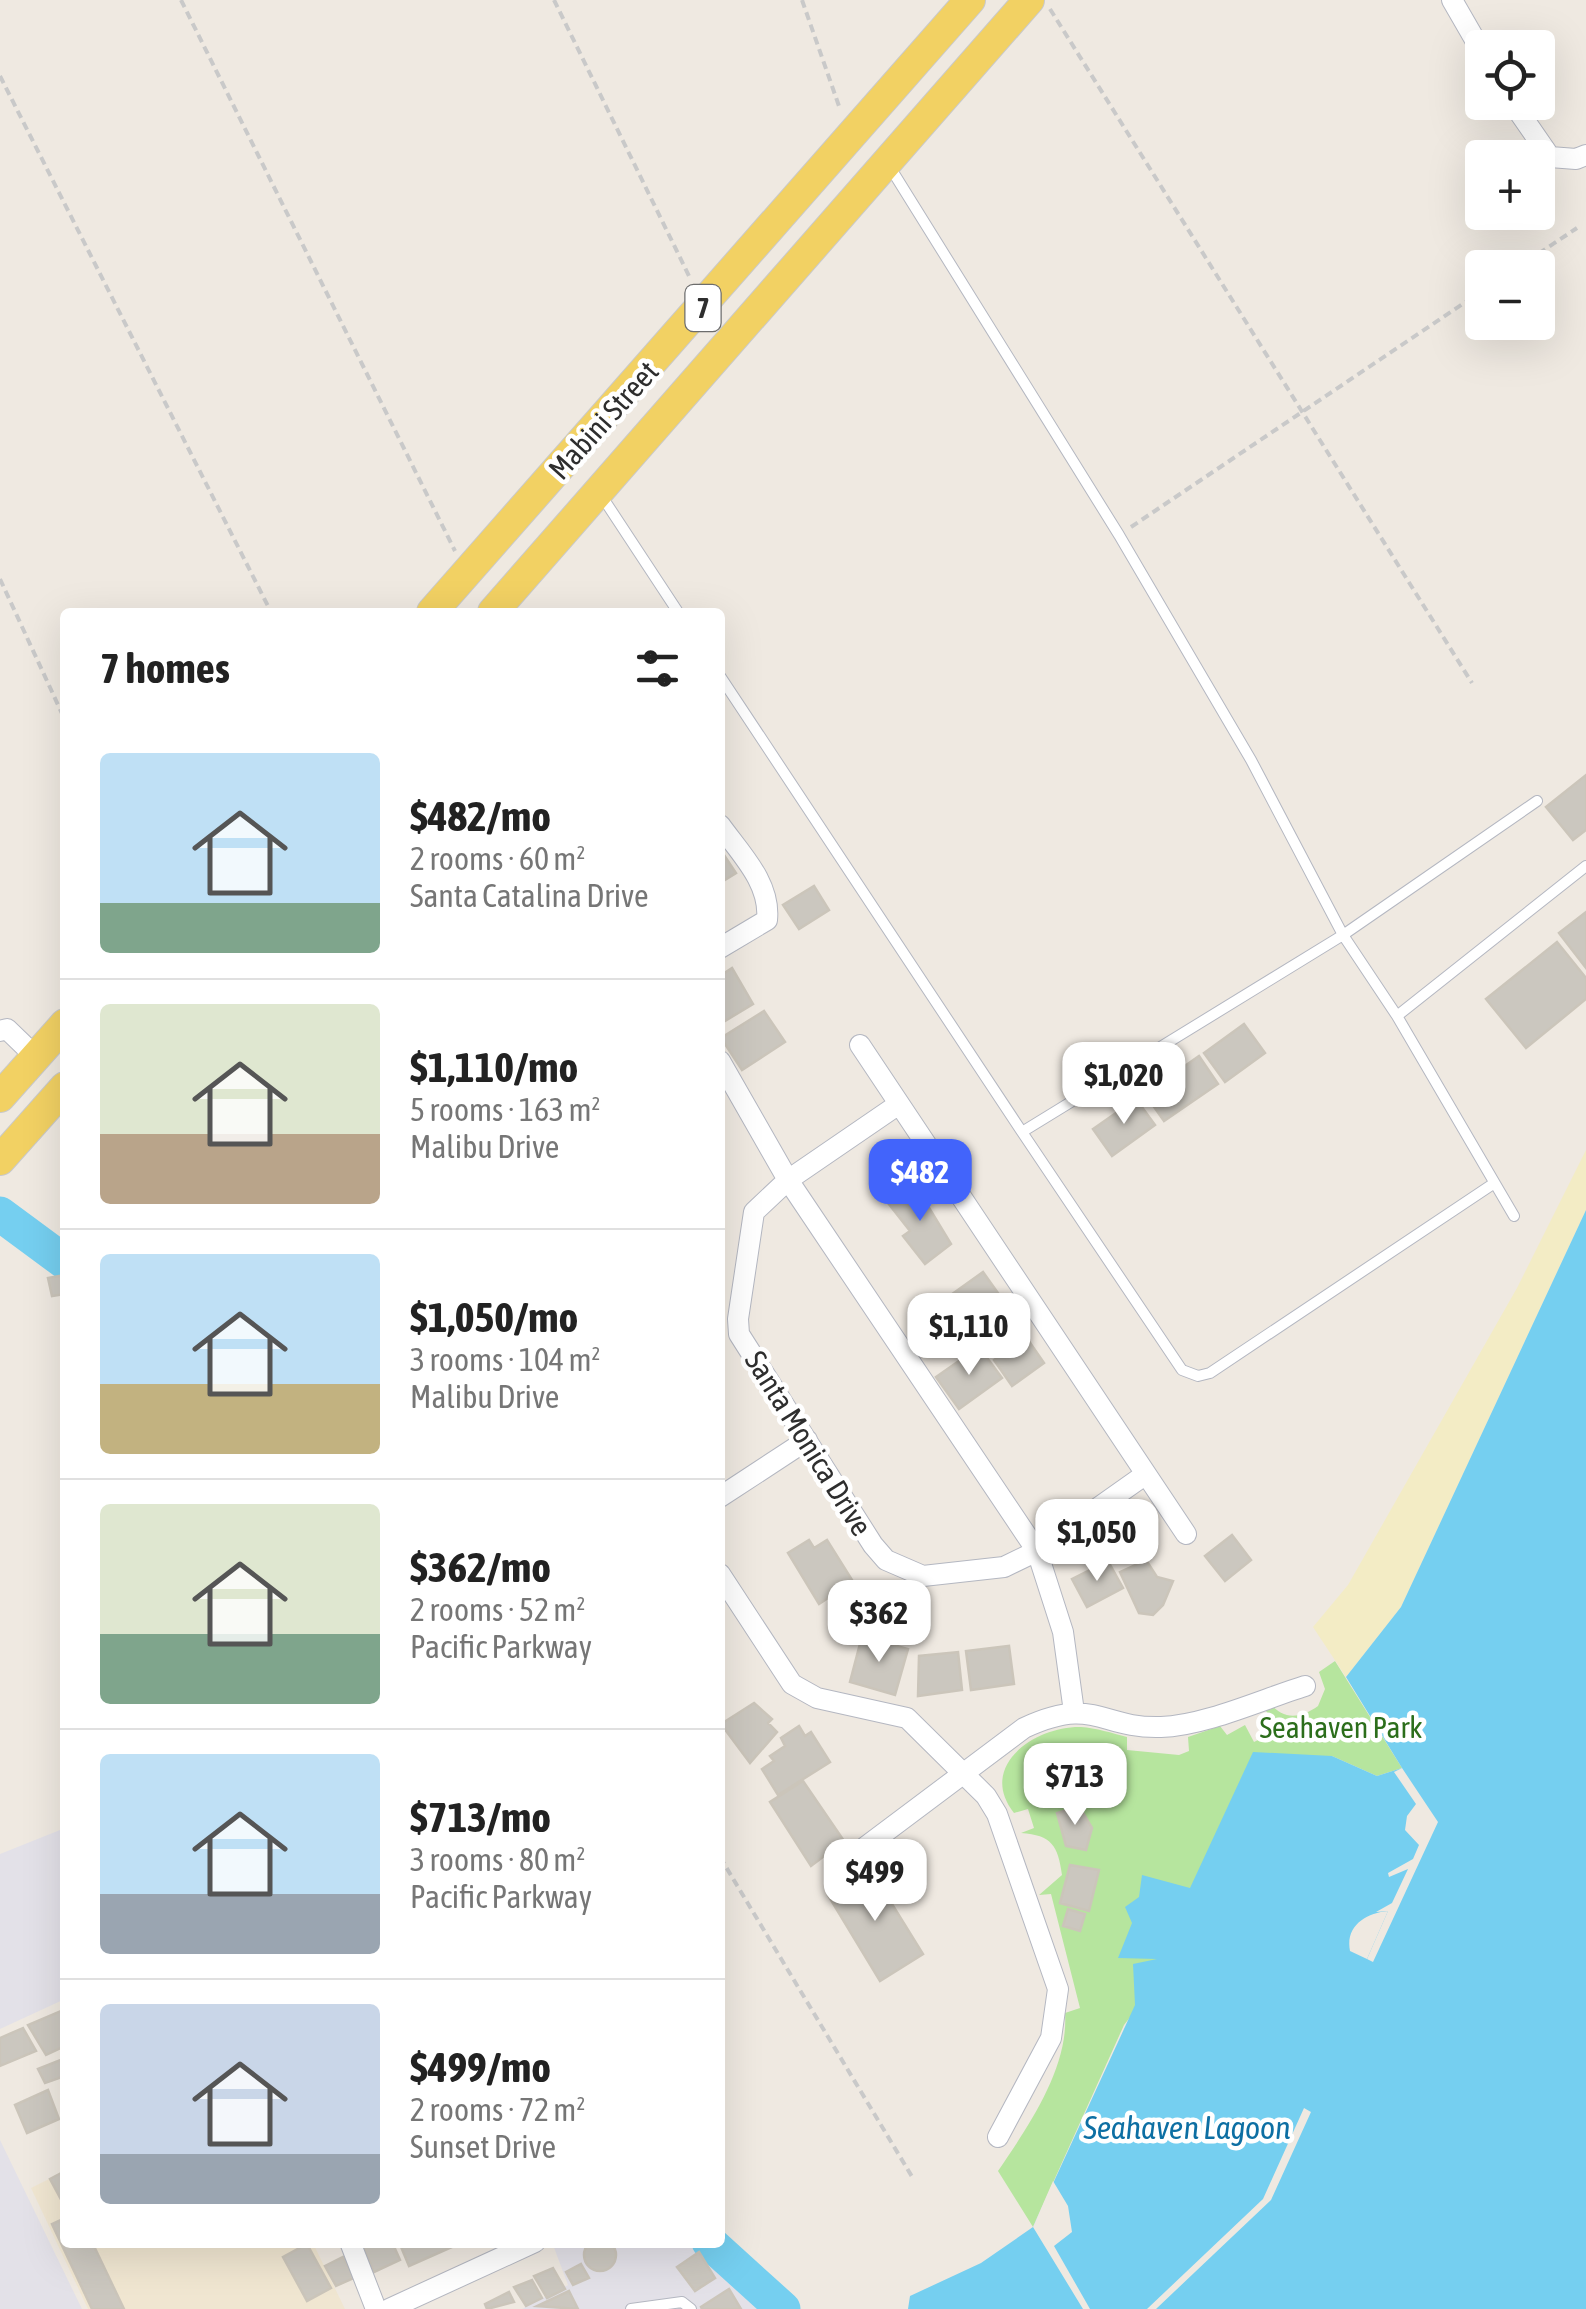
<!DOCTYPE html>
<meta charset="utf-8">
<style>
:root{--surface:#fff;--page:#f2f2f2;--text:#222;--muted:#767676;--line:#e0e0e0;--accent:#4264fb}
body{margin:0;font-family:"Asap Condensed",sans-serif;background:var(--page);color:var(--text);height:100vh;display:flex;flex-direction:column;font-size:38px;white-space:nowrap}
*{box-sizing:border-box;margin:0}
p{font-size:32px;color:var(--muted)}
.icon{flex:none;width:55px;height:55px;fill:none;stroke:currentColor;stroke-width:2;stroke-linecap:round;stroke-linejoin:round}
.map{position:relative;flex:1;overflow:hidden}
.sheet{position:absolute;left:60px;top:608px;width:665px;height:1640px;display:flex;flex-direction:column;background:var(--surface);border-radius:10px;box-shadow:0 10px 40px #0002}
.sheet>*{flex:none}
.tools{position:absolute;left:1465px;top:30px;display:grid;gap:20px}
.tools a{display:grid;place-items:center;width:90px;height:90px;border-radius:10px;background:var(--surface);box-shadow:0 10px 40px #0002;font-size:50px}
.price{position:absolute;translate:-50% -85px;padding:0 22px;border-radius:20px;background:#fff;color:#222;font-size:32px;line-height:65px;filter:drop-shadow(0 2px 5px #0008)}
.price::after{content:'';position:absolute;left:50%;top:60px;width:30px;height:22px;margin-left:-15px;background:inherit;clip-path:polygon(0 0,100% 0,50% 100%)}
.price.active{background:var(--accent);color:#fff}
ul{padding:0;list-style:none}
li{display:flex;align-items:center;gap:30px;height:250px;padding:0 40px}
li+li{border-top:2px solid var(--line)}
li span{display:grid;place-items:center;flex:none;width:280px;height:200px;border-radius:10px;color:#555}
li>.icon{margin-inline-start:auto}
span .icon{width:120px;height:120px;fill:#fffc;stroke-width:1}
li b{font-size:42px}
h2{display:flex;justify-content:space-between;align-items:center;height:120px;padding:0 40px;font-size:42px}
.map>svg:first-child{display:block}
.industrial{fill:#e3e1e8}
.education{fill:#f0e6d1}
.green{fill:#b6e59e}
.sand{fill:#f3ecc5}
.water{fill:#75cff0;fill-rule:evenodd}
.pier{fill:#efe9e1}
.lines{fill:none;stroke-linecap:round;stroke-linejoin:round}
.river{stroke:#75cff0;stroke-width:35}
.building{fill:#cbc7bf;stroke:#cbc5ba;stroke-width:2.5}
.lane-casing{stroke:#b4b7c1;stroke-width:12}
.street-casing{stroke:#b4b7c1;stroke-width:22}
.primary-casing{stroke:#c9c9c9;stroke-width:32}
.path{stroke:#c9c9c9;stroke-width:4;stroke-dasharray:8 5;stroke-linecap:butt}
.lane{stroke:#fff;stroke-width:10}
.street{stroke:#fff;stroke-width:20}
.primary{stroke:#f2d163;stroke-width:30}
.labels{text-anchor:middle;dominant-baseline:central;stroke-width:9;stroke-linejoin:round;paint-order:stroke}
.shield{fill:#fff;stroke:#6d6d6d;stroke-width:2.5}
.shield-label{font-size:28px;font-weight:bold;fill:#2e2e2e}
.street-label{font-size:30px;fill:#2e2e2e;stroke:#fff}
.park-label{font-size:30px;fill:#2c6e1b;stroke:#fff}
.water-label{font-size:32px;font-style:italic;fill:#0d6fa3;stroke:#fff}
</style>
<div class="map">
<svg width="1586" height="2309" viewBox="0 0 1586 2309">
<rect width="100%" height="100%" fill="#efe9e1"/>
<path class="industrial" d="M65 1828V1999L0 2029V1854Z
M0 2140 82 2309H0Z
M552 2242 703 2243 782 2309H522L568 2285Z"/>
<path class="education" d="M65 2171V2242L313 2243 345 2309H88L31 2188Z"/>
<path class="green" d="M1335 1661 1402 1768 1377 1776 1332 1756 1124 2025 1033 2227 998 2171C1028 2127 1069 2068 1065 2013L1080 2008 1051 1894 1039 1895 1062 1875C1058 1846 1052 1835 1021 1833L1034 1828 1028 1809 1014 1813C977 1766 1035 1726 1081 1727 1096 1728 1112 1733 1127 1737V1750L1179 1755 1189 1751 1188 1737 1220 1726 1227 1735 1245 1725 1254 1742 1278 1730 1263 1706 1270 1703C1284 1721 1301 1718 1318 1706L1325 1689 1319 1672Z"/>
<path class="sand" d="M1586 1150V1210L1401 1607 1346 1677 1313 1627 1348 1585 1517 1288Z"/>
<path class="water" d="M1586 1210V2309H908L910 2296 981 2263 1033 2227 1135 2005 1133 1964 1157 1959 1118 1958 1132 1923 1125 1907 1139 1897 1142 1875 1190 1888 1253 1752 1332 1756 1377 1776 1402 1768 1346 1677 1401 1607ZM1388 1911 1367 1959 1350 1951C1345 1926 1366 1913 1388 1911Z"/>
<path class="pier" d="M1402 1768 1438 1822 1373 1962 1367 1959 1388 1911 1376 1912 1392 1903 1408 1869 1389 1877 1388 1873 1413 1859 1419 1845 1405 1830 1407 1816 1416 1804 1394 1772Z
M1304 2108 1311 2112 1271 2200 1156 2309H1147L1263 2199Z
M1053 2181 1068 2206 1072 2232 1054 2246 1090 2309H1083L1033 2227Z"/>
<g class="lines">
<path class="river" d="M0 1214 65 1262
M709 2242 783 2309"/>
</g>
<path class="building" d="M1586 775V830L1573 840 1546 807Z
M720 849 736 873 720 883Z
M814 886 829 910 799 929 783 905Z
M1586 912V968L1559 933Z
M1557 942 1586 978V999L1526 1048 1486 999Z
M732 968 753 1004 720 1024V976Z
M764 1011 785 1042 742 1070 721 1038Z
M1244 1024 1265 1053 1225 1082 1204 1053Z
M1199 1056 1218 1084 1164 1121 1145 1094Z
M1136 1099 1155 1125 1112 1156 1093 1129Z
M914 1183 951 1244 925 1264 903 1236 910 1231 888 1203Z
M983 1272 1005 1303 970 1327 948 1297Z
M65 1275V1294L52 1296 48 1278Z
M1026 1337 1044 1363 1012 1386 994 1360Z
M979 1347 1002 1378 959 1409 936 1377Z
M1232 1535 1251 1560 1225 1581 1205 1556Z
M809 1540 814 1548 827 1540 859 1591 834 1607 828 1598 819 1604 788 1553Z
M1146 1560 1157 1577 1173 1581 1163 1605 1153 1615 1139 1613 1120 1572Z
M1108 1561 1123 1588 1087 1607 1072 1579Z
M862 1636 908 1649 895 1695 850 1682Z
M1009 1646 1014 1684 971 1690 966 1651Z
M958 1652 962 1690 918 1696 919 1656Z
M754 1703 772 1719 768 1723 777 1732 750 1763 721 1724Z
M799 1726 805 1736 811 1732 830 1762 778 1795 762 1769 774 1761 770 1756 785 1746 781 1738Z
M803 1781 844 1841 811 1866 770 1802Z
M1079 1806 1092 1828 1086 1850 1066 1846 1057 1813Z
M1070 1865 1099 1870 1089 1911 1060 1903Z
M869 1867 923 1954 880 1981 828 1895Z
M1068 1909 1085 1914 1080 1931 1063 1926Z
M61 2011 65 2046 46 2055 28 2025Z
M23 2028 36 2051 0 2066V2038Z
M63 2059 65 2076 45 2083 38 2069Z
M48 2090 59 2119 27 2133 15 2105Z
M65 2171V2207L50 2179Z
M65 2218V2242H92L124 2309H92L52 2224Z
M584 2255a16 16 0 1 1 32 0a16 16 0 1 1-32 0Z
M361 2242H392L400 2260 374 2272Z
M399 2242H463L409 2266Z
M307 2244 331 2288 307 2301 283 2257Z
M699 2252 715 2278 695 2291 677 2267Z
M343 2257 354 2278 336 2286 325 2266Z
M581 2264 589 2278 573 2285 566 2272Z
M553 2268 565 2289 547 2298 534 2276Z
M532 2280 542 2298 526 2306 514 2287Z
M729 2289 741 2309H702L701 2307Z
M569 2291 578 2309 537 2306Z
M509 2292 514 2302 487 2309 485 2304Z"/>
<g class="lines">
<defs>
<path id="lane" d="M888 164 1119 535 1251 760 1343 935 1397 1016 1514 1216
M601 495 678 612
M720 676 1022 1132 1343 935 1537 801
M1397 1016 1586 866
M1022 1132 1182 1370 1198 1376 1210 1373 1493 1184
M631 2309 682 2302 691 2309"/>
<path id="street" d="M1452 0 1482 52
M1512 102 1550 157 1576 159 1586 155
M720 825C740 853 771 883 767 920L720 948
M0 1031 7 1029 36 1057
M860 1045 1186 1534
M720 1061 788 1180 1037 1551 1063 1632 1074 1712
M899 1104 788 1180 754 1212 738 1319 739 1334 873 1545 886 1560 923 1576 1004 1567 1037 1551 1146 1474
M720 1497 807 1440
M720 1574 792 1684 817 1698 907 1718 986 1796 997 1814 1058 1989 1051 2038 998 2137
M840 1866 1024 1728C1095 1695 1100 1729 1161 1727 1204 1726 1263 1699 1305 1686
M350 2242 376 2309
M389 2309 535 2242"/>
<path id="primary" d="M432 612 970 0
M493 612 1029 0
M0 1097 65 1024
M0 1160 65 1087"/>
</defs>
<use href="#lane" class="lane-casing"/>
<use href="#street" class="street-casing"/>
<use href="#primary" class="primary-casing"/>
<path class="path" d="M181 0 455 551
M554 0 691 280
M802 0 840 109
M1050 9 1472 683
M0 76 271 612
M1517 268 1577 228
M1131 527 1482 291
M0 579 65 720
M720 1857 914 2180"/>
<use href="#lane" class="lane"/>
<use href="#street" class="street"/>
<use href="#primary" class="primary"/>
</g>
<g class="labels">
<rect class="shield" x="685.5" y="285" width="35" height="46" rx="8"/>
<g class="shield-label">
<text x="703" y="308">7</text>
</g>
<g class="street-label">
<text transform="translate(603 420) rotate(-48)">Mabini Street</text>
<text transform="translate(809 1443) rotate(58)">Santa Monica Drive</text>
</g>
<g class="park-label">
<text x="1341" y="1727">Seahaven Park</text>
</g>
<g class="water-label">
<text x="1187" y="2127">Seahaven Lagoon</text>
</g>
</g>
</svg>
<div class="tools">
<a><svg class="icon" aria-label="locate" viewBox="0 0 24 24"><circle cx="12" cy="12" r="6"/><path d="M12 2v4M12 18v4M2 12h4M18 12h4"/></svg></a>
<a>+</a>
<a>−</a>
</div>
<b class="price" style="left:1124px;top:1127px">$1,020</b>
<b class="price active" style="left:920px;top:1224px">$482</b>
<b class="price" style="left:969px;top:1378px">$1,110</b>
<b class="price" style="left:1097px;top:1584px">$1,050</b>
<b class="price" style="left:879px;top:1665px">$362</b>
<b class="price" style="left:1075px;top:1828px">$713</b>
<b class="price" style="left:875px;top:1924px">$499</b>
<section class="sheet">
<h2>7 homes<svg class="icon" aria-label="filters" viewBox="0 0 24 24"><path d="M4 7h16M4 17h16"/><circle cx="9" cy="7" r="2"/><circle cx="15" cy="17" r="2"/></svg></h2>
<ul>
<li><span style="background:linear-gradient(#bfe0f5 75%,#7fa58c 0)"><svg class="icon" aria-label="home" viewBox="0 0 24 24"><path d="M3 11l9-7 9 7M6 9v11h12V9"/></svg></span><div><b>$482/mo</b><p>2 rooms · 60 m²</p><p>Santa Catalina Drive</p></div></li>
<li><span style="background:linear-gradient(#dfe7d0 65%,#b9a48a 0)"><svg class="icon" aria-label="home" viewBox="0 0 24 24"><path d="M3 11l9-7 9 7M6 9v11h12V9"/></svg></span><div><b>$1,110/mo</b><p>5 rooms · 163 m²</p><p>Malibu Drive</p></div></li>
<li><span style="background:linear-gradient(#bfe0f5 65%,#c2b280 0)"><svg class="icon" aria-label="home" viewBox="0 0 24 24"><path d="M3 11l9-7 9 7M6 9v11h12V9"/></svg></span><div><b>$1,050/mo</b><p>3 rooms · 104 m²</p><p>Malibu Drive</p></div></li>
<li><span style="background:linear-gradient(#dfe7d0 65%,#7fa58c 0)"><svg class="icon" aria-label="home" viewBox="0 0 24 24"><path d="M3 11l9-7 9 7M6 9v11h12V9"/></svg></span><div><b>$362/mo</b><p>2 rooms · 52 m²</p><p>Pacific Parkway</p></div></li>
<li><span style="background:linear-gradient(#bfe0f5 70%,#9aa5b1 0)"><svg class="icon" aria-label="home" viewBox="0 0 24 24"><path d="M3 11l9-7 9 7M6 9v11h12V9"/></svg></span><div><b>$713/mo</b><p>3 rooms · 80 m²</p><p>Pacific Parkway</p></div></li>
<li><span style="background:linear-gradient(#c9d6e8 75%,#9aa5b1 0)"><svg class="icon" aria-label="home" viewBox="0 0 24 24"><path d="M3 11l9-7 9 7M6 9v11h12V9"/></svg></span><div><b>$499/mo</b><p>2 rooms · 72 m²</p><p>Sunset Drive</p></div></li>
</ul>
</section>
</div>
